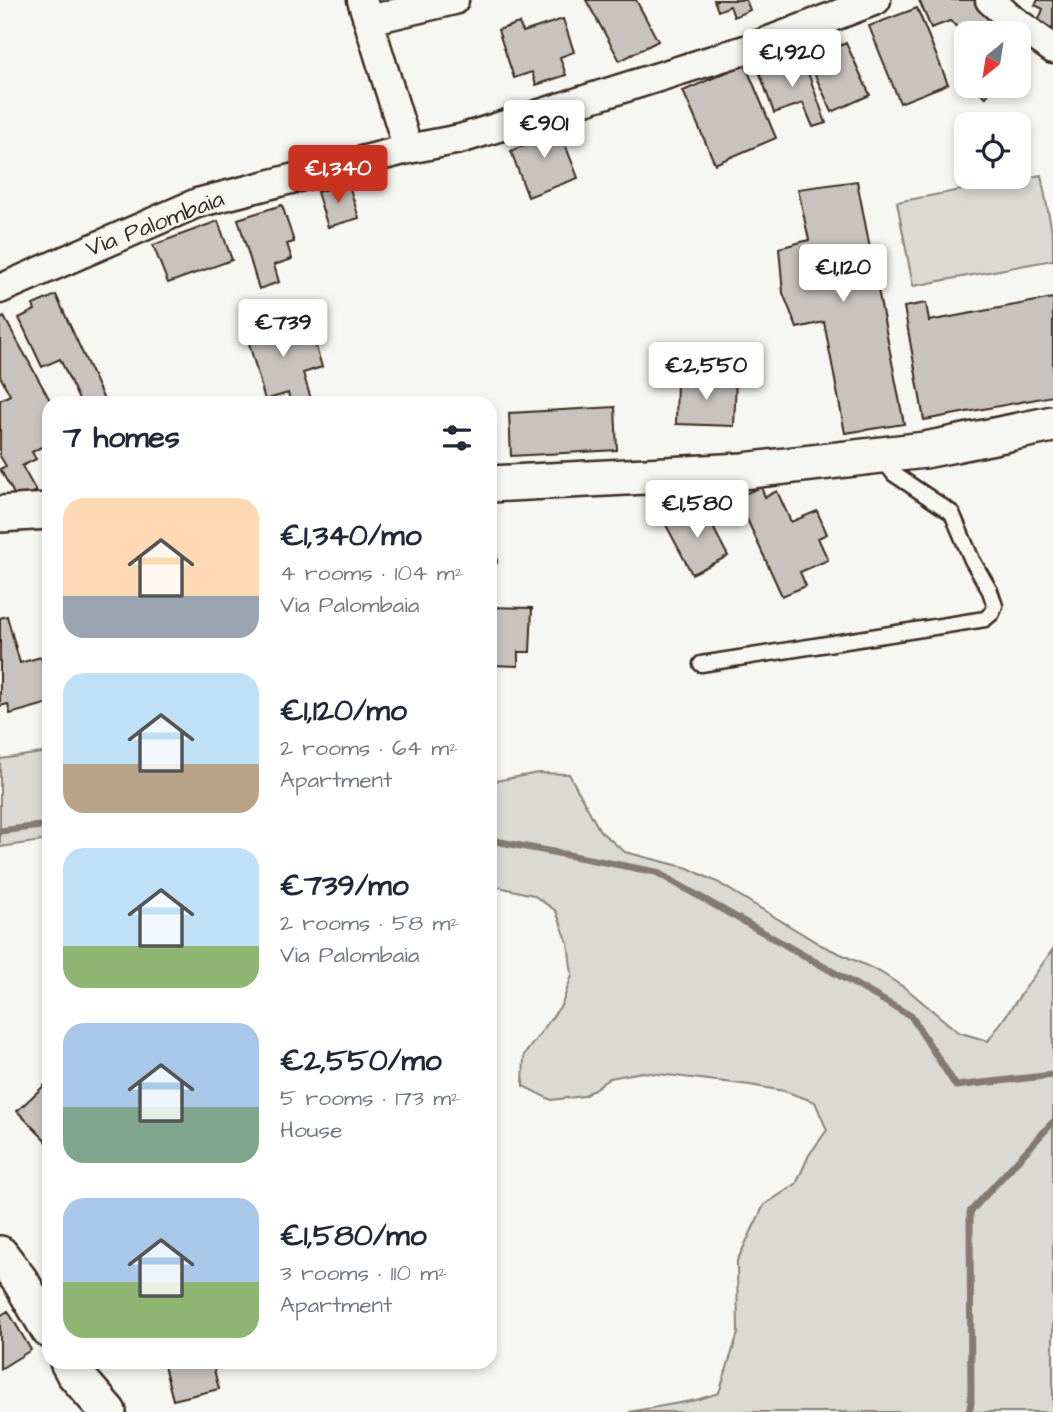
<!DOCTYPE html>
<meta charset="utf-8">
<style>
:root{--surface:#fff;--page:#f2f2f3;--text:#1f2937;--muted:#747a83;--accent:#c8321e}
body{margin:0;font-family:"Architects Daughter",sans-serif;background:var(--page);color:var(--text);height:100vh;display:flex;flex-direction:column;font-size:26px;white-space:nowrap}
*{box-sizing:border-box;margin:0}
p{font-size:23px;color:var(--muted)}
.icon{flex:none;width:38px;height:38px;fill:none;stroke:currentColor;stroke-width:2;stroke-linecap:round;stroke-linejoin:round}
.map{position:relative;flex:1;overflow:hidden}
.panel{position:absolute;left:42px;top:396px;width:455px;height:973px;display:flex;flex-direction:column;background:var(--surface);border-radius:21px;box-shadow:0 4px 10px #0003}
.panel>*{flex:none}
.needle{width:46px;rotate:210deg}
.controls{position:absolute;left:954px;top:21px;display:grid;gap:14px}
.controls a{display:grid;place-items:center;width:77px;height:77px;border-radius:14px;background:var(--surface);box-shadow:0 4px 10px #0003;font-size:35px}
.price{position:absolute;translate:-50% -60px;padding:0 16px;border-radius:7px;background:#fff;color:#222;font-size:23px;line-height:46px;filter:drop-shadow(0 2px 4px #0008)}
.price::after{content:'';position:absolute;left:50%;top:42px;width:21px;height:16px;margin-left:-10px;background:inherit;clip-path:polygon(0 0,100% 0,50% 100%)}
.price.on{background:var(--accent);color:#fff}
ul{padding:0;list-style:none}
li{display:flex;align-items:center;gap:21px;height:175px;padding:0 21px}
li span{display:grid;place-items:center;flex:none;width:196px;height:140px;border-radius:21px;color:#555}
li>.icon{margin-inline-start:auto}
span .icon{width:84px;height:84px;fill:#fffc;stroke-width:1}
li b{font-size:30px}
h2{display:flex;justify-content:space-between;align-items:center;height:84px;padding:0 21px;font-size:30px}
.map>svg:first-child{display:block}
.green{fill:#dad9d3;stroke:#8a8278;stroke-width:2}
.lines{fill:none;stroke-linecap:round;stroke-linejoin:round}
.stream{stroke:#857a71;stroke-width:7}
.building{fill:#c8c3be;stroke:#3b2a1e;stroke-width:2}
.service-casing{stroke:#3b2a1e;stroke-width:19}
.minor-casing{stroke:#3b2a1e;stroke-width:33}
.tertiary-casing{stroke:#3b2a1e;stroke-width:40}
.service{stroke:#f6f6f2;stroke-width:14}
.minor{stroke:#f6f6f2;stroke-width:28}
.tertiary{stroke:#f6f6f2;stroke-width:35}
.labels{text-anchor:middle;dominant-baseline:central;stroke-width:5;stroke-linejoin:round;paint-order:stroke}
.street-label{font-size:24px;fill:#3b2a1e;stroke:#f6f6f2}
</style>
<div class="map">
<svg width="1053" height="1412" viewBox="0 0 1053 1412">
<rect width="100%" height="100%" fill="#f6f6f2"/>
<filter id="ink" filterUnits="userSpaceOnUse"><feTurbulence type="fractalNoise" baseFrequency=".0143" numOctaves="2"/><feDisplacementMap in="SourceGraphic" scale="14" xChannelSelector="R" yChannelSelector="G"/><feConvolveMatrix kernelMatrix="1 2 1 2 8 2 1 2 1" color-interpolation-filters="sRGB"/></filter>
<g filter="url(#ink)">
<path class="green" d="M1041 175 1053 237V260L913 286 897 202Z
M49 752V840L0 847V759Z
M538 773 569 774 600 831 625 852 688 868 717 882 821 945 880 972 908 990 958 1032 988 1041 1053 949V1412H629L696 1400 719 1393 738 1333 737 1261 764 1205 796 1184 809 1155 827 1130 815 1102 784 1091 750 1085 642 1072 610 1078 584 1096 551 1100 523 1086 524 1055 562 1004 572 975 568 943 556 911 533 895 490 885V782Z"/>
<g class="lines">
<path class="stream" d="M0 831 49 825
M490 840 656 872 911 1016 956 1086 1053 1075
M969 1412 971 1403 970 1212 1053 1122"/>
</g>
<path class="building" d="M586 0H636L658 41 620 61Z
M714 0H746L750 10 734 17 730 6 718 11Z
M919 0H982L1012 33 966 34 950 21 931 28Z
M1038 0H1053V42L1035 29 1043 9 1035 5Z
M917 8 948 84 900 103 869 26Z
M563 19 574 52 560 57 566 75 536 85 532 72 514 78 498 30 519 23 523 32Z
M846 43 870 95 832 112 808 60Z
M802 56 826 123 813 127 803 103 774 113 759 71Z
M745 64 776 138 715 164 683 91Z
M971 86H994L986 97Z
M556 121 578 178 528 197 511 151 527 144 524 134Z
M857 181 904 424 845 433 824 322 797 328 783 293 779 248 809 240 798 189Z
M348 182 359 218 328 227 317 192Z
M282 205 294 242 287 244 292 259 274 265 279 282 259 289 238 219Z
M218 221 232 260 168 283 153 245Z
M56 295 105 402H80L60 359 42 367 19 318 35 310 33 305Z
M1053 298V396L924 420 904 307 926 303 929 321Z
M4 317 51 402 49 443 32 452 36 459 22 466 36 491 18 501 0 469 6 466 0 456V400L10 395 0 376V320Z
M286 317 291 333 310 327 322 367 303 373 312 402H291L288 393 265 400 245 329Z
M677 378 736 380 734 426 676 424Z
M615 407 617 450 511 456 509 413Z
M761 487 765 497 777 491 791 522 817 511 827 534 818 538 828 560 800 572 806 586 782 596 737 497Z
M702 506 728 556 692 574 666 525Z
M490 514H494L497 563H490Z
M490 607 532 608 530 652H518V666L490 665Z
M7 616 20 663 41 657 49 686V703L10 714 8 704 0 706V618Z
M49 1081V1144L17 1111Z
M8 1311 31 1350 0 1369V1316Z
M163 1362H212L219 1389 173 1400Z"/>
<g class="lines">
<defs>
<path id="service" d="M701 664 985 619 992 613 995 606 990 591 972 560 952 513 894 474 881 457"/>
<path id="minor" d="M362 0 408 149
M990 0 1009 17 1053 49
M369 20 454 0
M0 289 197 203 408 149 460 139 748 49 876 0"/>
<path id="tertiary" d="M490 484 743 471 925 450 1053 424
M0 514 49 511
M0 1254 21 1282 49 1330
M68 1362 74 1373 108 1412"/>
</defs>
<use href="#service" class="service-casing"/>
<use href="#minor" class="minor-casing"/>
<use href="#tertiary" class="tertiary-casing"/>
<use href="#service" class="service"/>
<use href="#minor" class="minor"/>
<use href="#tertiary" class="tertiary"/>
</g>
</g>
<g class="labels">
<g class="street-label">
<text transform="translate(155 224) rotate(-21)">Via Palombaia</text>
</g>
</g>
</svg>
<div class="controls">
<a><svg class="needle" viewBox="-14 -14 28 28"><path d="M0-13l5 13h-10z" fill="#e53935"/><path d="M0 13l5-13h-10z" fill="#747a83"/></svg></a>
<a><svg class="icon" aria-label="locate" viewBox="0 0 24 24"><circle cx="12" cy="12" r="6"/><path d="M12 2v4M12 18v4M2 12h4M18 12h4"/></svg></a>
</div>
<b class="price" style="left:792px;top:89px">€1,920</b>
<b class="price" style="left:544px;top:160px">€901</b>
<b class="price on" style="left:338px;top:205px">€1,340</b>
<b class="price" style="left:843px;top:304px">€1,120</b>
<b class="price" style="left:283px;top:359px">€739</b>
<b class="price" style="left:706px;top:402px">€2,550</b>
<b class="price" style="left:697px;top:540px">€1,580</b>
<section class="panel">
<h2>7 homes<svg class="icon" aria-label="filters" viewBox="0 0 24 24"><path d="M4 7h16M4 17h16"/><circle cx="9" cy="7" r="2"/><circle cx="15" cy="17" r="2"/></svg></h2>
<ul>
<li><span style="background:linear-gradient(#ffd9b3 70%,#9aa5b1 0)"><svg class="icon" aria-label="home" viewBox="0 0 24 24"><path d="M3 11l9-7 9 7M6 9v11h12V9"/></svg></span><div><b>€1,340/mo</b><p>4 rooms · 104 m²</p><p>Via Palombaia</p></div></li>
<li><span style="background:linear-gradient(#bfe0f5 65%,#b9a48a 0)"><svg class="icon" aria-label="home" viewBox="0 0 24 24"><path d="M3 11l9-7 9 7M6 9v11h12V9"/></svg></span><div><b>€1,120/mo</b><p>2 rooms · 64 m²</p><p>Apartment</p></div></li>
<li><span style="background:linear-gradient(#bfe0f5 70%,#8fb573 0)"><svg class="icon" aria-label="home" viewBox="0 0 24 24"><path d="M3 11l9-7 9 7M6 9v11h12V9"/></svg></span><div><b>€739/mo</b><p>2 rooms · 58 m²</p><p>Via Palombaia</p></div></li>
<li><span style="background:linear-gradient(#a9c7e8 60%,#7fa58c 0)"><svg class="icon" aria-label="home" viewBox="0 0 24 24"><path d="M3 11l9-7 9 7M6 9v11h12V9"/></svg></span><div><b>€2,550/mo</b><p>5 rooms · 173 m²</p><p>House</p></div></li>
<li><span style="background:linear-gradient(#a9c7e8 60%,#8fb573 0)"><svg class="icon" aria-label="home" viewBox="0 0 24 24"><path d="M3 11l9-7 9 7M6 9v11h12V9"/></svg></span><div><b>€1,580/mo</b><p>3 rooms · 110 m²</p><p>Apartment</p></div></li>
</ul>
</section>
</div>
